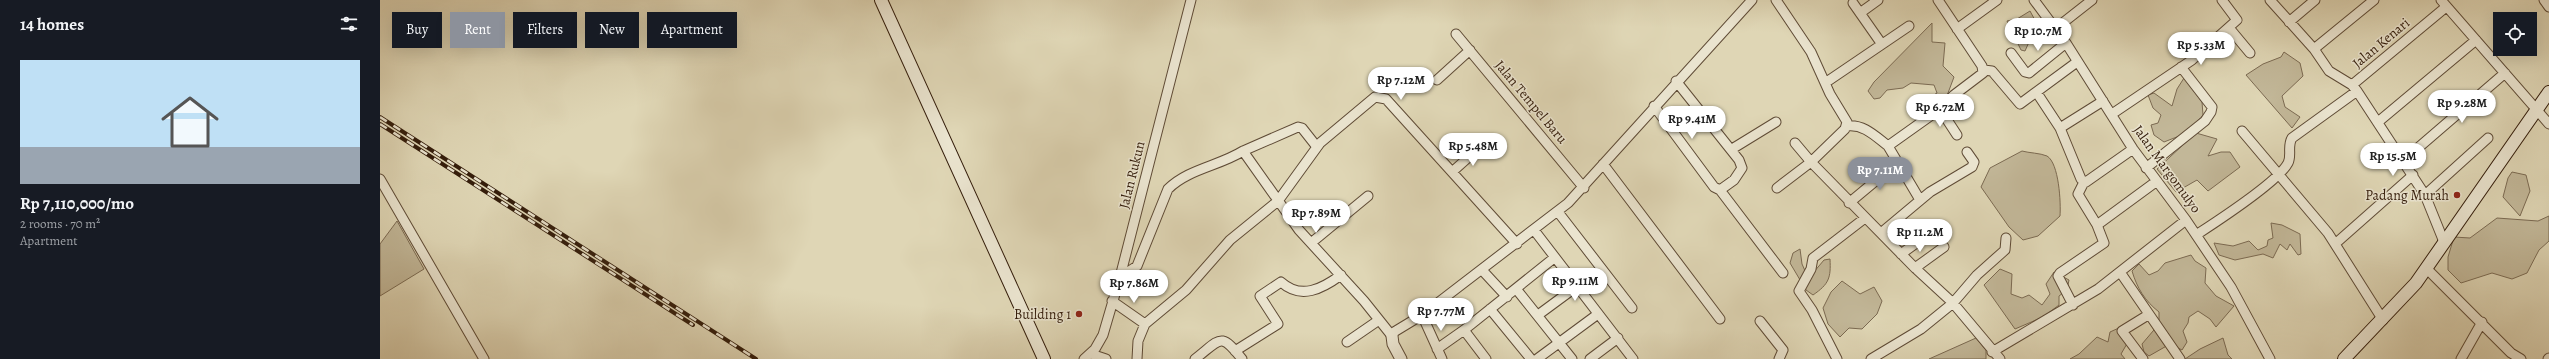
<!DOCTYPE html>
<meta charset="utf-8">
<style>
:root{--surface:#171b24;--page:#20242c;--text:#f1f3f6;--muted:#9ea1a6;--accent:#8c9099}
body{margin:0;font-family:Alegreya,serif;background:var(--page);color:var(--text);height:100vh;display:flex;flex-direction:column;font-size:15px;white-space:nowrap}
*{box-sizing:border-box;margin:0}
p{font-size:13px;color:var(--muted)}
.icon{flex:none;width:22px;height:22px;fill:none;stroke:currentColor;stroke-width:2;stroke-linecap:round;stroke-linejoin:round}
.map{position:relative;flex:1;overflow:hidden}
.sheet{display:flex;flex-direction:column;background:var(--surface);width:380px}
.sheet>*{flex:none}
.hud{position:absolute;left:12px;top:12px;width:380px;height:36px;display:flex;gap:8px}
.buttons{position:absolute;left:2113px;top:12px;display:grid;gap:8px}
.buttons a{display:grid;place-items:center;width:44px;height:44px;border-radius:0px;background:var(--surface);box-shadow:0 4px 16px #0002;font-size:20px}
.price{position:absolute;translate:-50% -34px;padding:0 9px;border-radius:14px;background:#fff;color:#222;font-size:13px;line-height:26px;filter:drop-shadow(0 1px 2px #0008)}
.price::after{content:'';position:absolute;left:50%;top:24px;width:12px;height:9px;margin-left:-6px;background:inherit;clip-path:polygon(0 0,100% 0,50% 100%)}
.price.on{background:var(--accent);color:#fff}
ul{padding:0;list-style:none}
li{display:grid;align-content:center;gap:8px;height:212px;padding:0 20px}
li span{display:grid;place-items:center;height:124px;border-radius:0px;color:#555}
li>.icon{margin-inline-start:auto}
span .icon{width:72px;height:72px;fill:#fffc;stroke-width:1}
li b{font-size:17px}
h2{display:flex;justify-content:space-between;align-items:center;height:48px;padding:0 20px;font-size:17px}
.tag{padding:0 14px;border-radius:0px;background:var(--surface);box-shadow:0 4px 16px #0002;font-size:14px;line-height:36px}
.tag.on{background:var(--accent);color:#fff}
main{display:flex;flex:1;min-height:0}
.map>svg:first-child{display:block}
.green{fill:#c2b798;stroke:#7b6a52}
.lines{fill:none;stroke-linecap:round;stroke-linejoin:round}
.minor-casing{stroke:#5f4b36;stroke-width:11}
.tertiary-casing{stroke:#5f4b36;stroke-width:13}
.secondary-casing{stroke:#341d0b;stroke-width:14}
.minor{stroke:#eae4cf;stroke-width:9}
.tertiary{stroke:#eae4cf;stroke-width:11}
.secondary{stroke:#eae4cf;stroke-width:12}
.rail-casing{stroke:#341d0b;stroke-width:4}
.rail{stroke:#eae4cf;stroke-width:2.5;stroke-dasharray:8;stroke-linecap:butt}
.poi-dot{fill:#8f2418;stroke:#eae4cf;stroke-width:1.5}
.labels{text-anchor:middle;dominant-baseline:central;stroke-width:3;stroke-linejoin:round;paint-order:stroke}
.street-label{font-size:14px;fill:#341d0b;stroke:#eae4cf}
.poi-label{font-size:14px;fill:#341d0b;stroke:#eae4cf;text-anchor:end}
</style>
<main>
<section class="sheet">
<h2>14 homes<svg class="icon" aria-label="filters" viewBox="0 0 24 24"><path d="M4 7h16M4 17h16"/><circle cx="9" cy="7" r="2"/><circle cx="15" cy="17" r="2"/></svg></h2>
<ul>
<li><span style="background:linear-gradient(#bfe0f5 70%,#9aa5b1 0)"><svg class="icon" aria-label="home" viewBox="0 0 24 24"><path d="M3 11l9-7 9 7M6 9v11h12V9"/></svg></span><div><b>Rp 7,110,000/mo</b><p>2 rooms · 70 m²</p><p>Apartment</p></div></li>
</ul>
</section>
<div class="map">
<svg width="2169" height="359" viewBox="0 0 2169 359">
<rect width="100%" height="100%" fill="#dfd6b5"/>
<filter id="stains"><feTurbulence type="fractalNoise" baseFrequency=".005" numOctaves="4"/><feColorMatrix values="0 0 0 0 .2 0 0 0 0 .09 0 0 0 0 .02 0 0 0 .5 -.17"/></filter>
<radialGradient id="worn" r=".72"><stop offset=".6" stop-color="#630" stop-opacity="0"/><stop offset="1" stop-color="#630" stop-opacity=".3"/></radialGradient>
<path class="green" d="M1650 11 1657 24 1645 51 1641 50 1627 21 1637 19Z
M1552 23V42L1565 43 1563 66 1574 77 1568 93 1558 108 1543 113 1547 99 1557 93 1554 85 1531 83 1523 88 1507 90 1500 98 1494 99 1488 91 1494 82Z
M1904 52 1920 63 1923 76 1902 96 1905 107 1920 117 1912 128 1866 75 1883 64 1901 57Z
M1804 78 1822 102 1823 115 1807 133 1784 142 1774 135 1771 125 1778 123 1781 115 1773 108 1768 95 1774 93 1792 106 1797 89Z
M1816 133 1837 139 1828 156 1841 152H1850L1860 167 1828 191 1817 180 1796 192 1777 169Z
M1642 151C1649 153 1660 153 1667 156 1679 163 1681 203 1680 216L1658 236 1643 240 1629 227 1601 187 1610 168Z
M2132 172 2146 175 2150 191 2140 216 2123 197 2128 178Z
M2169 216V241L2159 250 2147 273 2132 279 2112 273 2081 283 2068 270V257L2074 237 2090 238 2117 218 2158 221Z
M17 221 44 269 0 296V244Z
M1891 223 1902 225 1920 234 1921 254 1918 255 1910 244 1907 250 1900 244 1893 258 1883 254 1855 260 1839 255 1834 243 1853 246 1869 241 1878 250 1887 246 1888 240 1893 238Z
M1420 249 1422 264 1426 273H1433L1444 260 1450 259C1451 278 1449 284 1433 295L1426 290 1410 263 1413 253Z
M1811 255 1815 261 1826 268 1825 283 1836 296 1854 306 1836 327 1830 319 1818 311 1809 317 1808 323 1803 331 1807 342 1802 350 1790 344 1769 356 1764 352 1762 344 1779 324V312C1765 301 1757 288 1752 271L1759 264 1769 275 1778 271 1785 263Z
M1620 269 1632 274 1631 294 1642 298 1649 295 1662 305 1670 294 1666 284 1674 272 1689 280 1687 290 1679 296V305L1663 317 1635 329 1604 285Z
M1462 281 1480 294 1494 287 1502 301 1497 314 1482 329 1469 328 1460 337 1448 324 1443 308 1451 292Z
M1741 327 1748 342 1741 354 1745 359H1690L1699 354 1717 337 1728 342 1730 332Z
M1596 338 1606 350V359H1549Z
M1843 338 1848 355 1852 359H1805L1820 349Z"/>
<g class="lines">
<defs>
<path id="minor" d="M1396 0 1431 52 1450 94 1467 122 1465 129 1431 162 1535 268 1573 303 1620 359
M1654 0 1686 43 1753 149 1806 220 1851 287 1890 359
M1890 0 1934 49 1949 71 1972 85 1977 91 2045 195 2064 242
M2061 0 2169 124
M2164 0 2169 7
M1473 3 1501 43
M1480 13 1498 0
M1909 22 1935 0
M1577 29 1617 0
M1675 29 1712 0
M1850 29 1870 53
M1076 34 1204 188
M1934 49 1994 0
M1631 53 1645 72 1649 73 1686 43
M1604 70 1612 71 1640 104 1697 62
M1057 80 1090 50
M1296 81 1359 160 1362 168 1354 180 1340 190
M1445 83 1529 26
M1972 85 2066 7
M1657 93 1680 128
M1723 101 1680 128 1701 179 1706 182 1753 149
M1274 106 1334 187 1340 190 1403 273
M1560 109 1577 135
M1732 114 1812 60 1857 20 1842 0
M1998 122 2096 40
M1467 126C1484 124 1495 136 1508 146L1560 109 1574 95 1603 73 1602 66 1558 0
M1862 131 1948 233 2003 320
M1508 146 1540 200
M1352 149 1396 122
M863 151 918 127 922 128 937 147
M2024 160 2125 73
M1223 164 1340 319
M1766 168 1825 121 1831 112 1832 107 1801 67
M1072 172 1100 147
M0 179 104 359
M1704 182 1698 194 1717 225
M1397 188 1431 162 1415 143
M2045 195 2108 138
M1469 203 1517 163
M1178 212 1252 308
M1154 230 1253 359
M1501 233 1550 192 1592 167 1594 162 1587 152
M1816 235C1836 222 1898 182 1908 163 1912 155 1907 146 1912 138L1977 91
M931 243 988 196
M1955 244 2033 175
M1521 254 1546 236
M1535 268 1564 247
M2046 268 2131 353 2141 359
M1102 270 1127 297
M1740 272 1800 359
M740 277 757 266 788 189C808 169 839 166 863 151L919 230 984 301 1012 336 1014 332 1042 315 1188 203 1372 0
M1137 290 1192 359
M732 301 765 324
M1693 305 1678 276 1680 273 1724 243 1717 225 1777 181
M1110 309 1151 359
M1042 315 1062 359
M1158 315 1196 287
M1380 321 1403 350 1399 359
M1084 330 1106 359
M967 342 999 320
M1057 349 1084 330 1174 258
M855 351 898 324 880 296 901 282C921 300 942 289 961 275
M1612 352 1718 289 1806 220
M711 354 726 359
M704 359 715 349 723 335 740 277 811 0
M757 359 758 341 765 324 806 290 850 240 898 201 940 143 995 97 1006 99 1137 244
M815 359C841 339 840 331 862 359
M1157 359 1218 314
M1210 359 1238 338
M1457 359 1432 310 1419 291 1431 269 1433 258 1485 218
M1491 359 1541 329 1573 303 1597 275 1625 250 1626 238
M1763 359 1742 331 1768 315
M2081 359 2102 322
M2168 359 2169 358"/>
<path id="tertiary" d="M1012 336 1013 344 1021 359"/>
<path id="secondary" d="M501 0 664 359
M1964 359 2036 283 2169 92"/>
</defs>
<use href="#minor" class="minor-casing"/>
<use href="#tertiary" class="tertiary-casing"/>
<use href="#secondary" class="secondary-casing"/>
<use href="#minor" class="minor"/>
<use href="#tertiary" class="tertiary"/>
<use href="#secondary" class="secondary"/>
<defs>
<path id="rail" d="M0 117 376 359
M0 124 313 325"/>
</defs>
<use href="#rail" class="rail-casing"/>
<use href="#rail" class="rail"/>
</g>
<g class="poi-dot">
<circle cx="2077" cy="195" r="4"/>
<circle cx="699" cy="314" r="4"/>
</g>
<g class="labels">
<g class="street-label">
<text transform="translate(2001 43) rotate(-40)">Jalan Kenari</text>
<text transform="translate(1151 102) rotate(50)">Jalan Tempel Baru</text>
<text transform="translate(1787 169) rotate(54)">Jalan Margomulyo</text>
<text transform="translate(752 175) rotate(-76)">Jalan Rukun</text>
</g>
<g class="poi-label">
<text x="2069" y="195">Padang Murah</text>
<text x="691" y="314">Building 1</text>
</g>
</g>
<rect width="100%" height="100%" filter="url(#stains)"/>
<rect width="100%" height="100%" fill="url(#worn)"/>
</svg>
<div class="buttons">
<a><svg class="icon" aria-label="locate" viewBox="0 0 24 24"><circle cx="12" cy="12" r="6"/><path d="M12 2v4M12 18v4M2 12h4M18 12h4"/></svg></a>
</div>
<b class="price" style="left:1658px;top:52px">Rp 10.7M</b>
<b class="price" style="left:1821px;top:66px">Rp 5.33M</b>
<b class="price" style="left:1021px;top:101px">Rp 7.12M</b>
<b class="price" style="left:2082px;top:124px">Rp 9.28M</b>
<b class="price" style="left:1560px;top:128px">Rp 6.72M</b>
<b class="price" style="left:1312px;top:140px">Rp 9.41M</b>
<b class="price" style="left:1093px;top:167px">Rp 5.48M</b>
<b class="price" style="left:2013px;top:177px">Rp 15.5M</b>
<b class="price on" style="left:1500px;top:191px">Rp 7.11M</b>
<b class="price" style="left:936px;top:234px">Rp 7.89M</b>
<b class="price" style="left:1540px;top:253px">Rp 11.2M</b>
<b class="price" style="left:1195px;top:302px">Rp 9.11M</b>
<b class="price" style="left:754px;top:304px">Rp 7.86M</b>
<b class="price" style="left:1061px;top:332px">Rp 7.77M</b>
<div class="hud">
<a class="tag">Buy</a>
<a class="tag on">Rent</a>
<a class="tag">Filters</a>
<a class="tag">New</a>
<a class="tag">Apartment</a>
</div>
</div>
</main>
